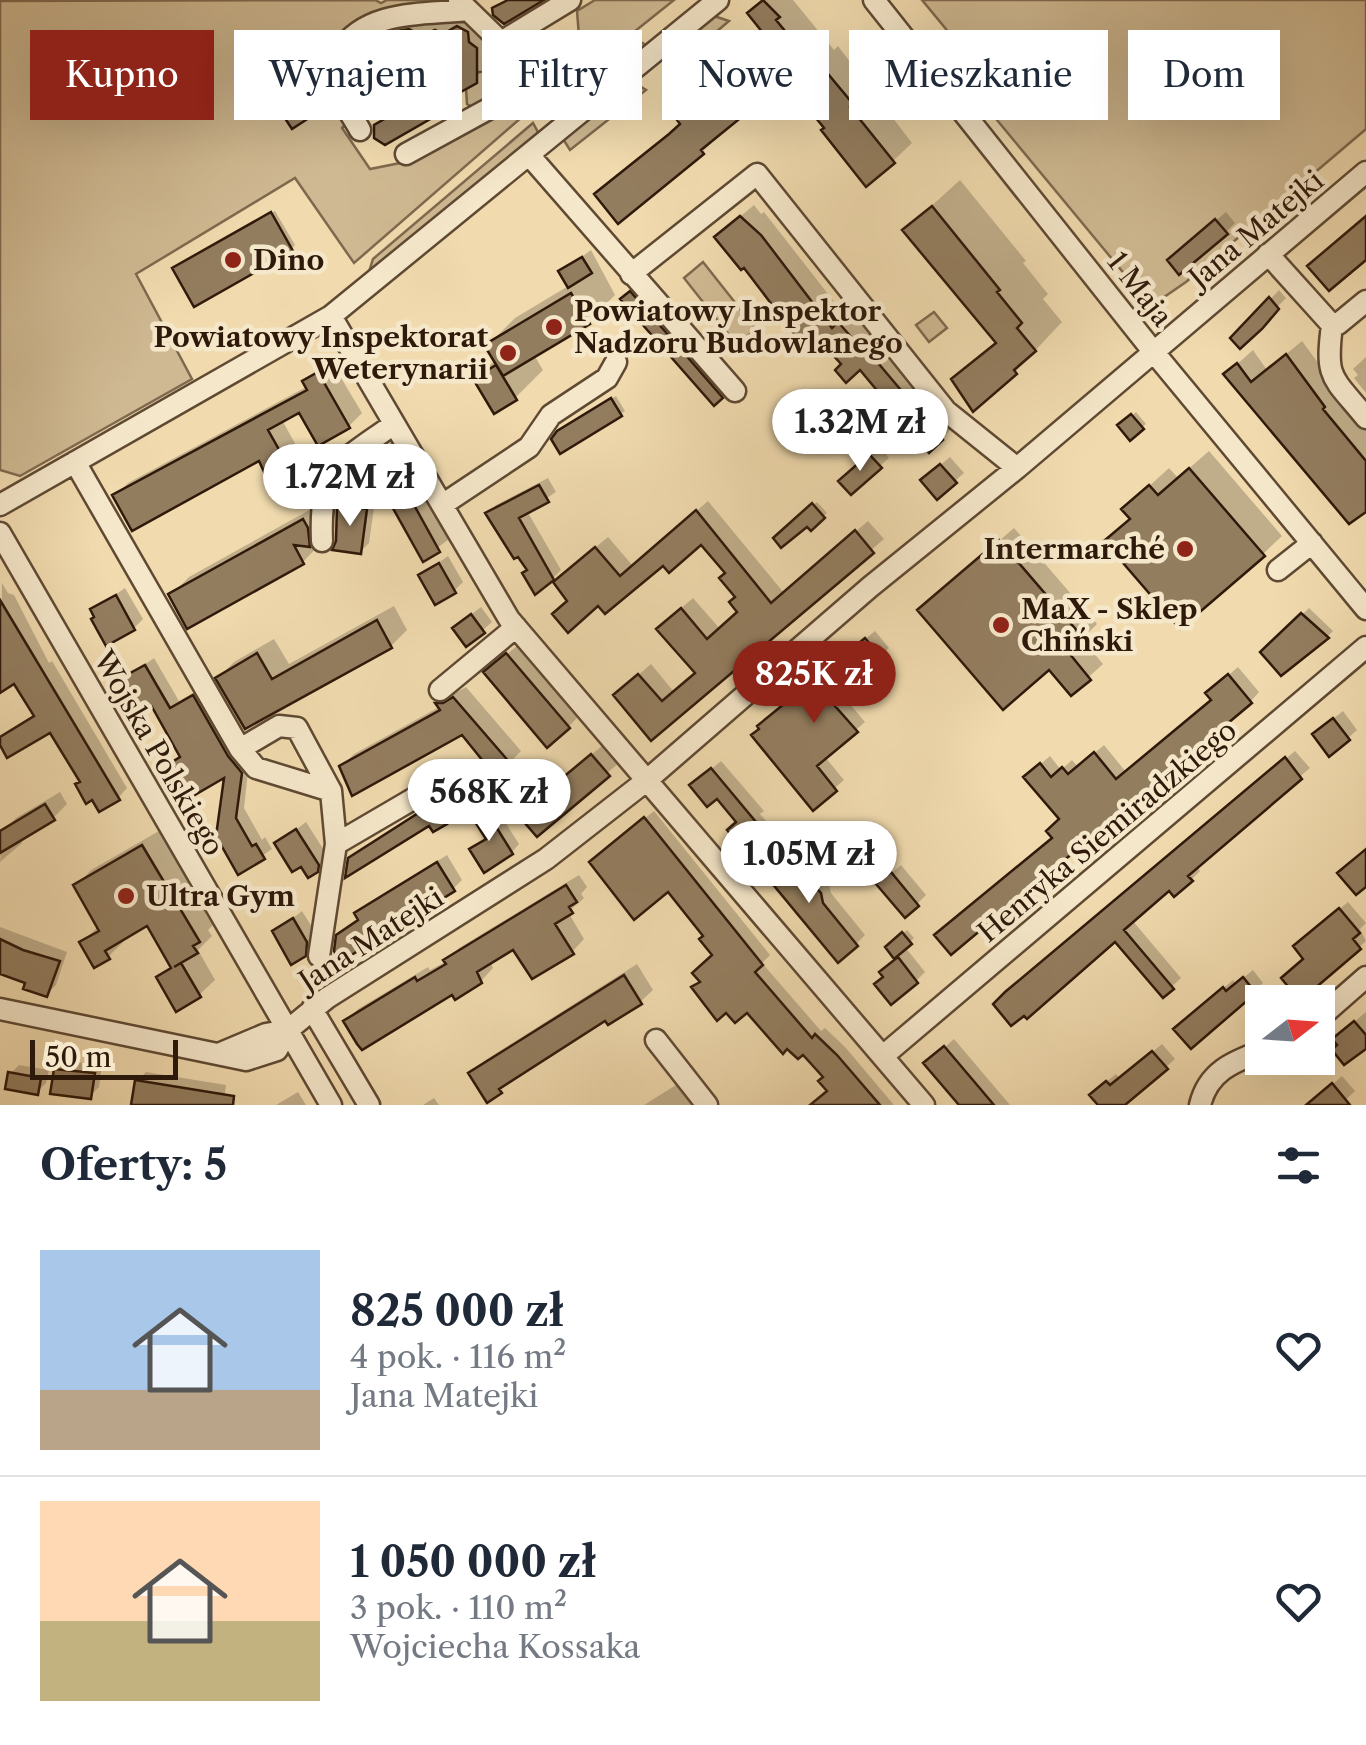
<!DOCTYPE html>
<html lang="pl">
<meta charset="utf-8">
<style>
:root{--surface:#fff;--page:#f6f6f7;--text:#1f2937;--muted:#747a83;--line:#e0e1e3;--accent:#8f2418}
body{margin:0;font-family:"Libre Caslon Text",serif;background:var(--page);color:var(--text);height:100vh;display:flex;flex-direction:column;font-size:38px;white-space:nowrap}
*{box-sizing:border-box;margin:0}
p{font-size:32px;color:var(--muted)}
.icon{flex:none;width:55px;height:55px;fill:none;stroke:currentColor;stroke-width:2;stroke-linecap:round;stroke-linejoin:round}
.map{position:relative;height:1105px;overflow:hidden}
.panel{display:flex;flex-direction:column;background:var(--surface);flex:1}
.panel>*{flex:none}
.guide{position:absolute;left:30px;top:30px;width:1308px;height:90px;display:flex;gap:20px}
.needle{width:65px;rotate:73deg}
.fabs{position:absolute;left:1245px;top:985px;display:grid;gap:20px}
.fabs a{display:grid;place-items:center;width:90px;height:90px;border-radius:0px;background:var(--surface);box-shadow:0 10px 40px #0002;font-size:50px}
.scale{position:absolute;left:30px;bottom:25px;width:148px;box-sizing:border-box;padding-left:10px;border:5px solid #2f190a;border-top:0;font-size:28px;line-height:35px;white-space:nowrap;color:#2f190a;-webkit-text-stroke:8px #f5e7ca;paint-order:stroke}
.price{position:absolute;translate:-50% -85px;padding:0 22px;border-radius:35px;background:#fff;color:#222;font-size:32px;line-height:65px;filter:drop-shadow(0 2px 5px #0008)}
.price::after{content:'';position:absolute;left:50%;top:60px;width:30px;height:22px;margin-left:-15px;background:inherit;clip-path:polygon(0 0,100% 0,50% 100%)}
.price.active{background:var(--accent);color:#fff}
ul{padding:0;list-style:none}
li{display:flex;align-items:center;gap:30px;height:250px;padding:0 40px}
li+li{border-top:2px solid var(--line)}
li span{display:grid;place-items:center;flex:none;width:280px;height:200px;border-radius:0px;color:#555}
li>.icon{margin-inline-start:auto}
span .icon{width:120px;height:120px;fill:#fffc;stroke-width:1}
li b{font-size:42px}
h2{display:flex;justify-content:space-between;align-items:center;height:120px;padding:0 40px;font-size:42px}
.pill{padding:0 35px;border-radius:0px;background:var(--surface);box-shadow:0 10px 40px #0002;font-size:35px;line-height:90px}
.pill.active{background:var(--accent);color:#fff}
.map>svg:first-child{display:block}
.green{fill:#cfb992;stroke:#7f694e;stroke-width:2.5}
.shadow{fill:#0003}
.building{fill:#937d5f;stroke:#2f190a;stroke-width:2.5}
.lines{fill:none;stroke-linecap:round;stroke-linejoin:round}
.minor-casing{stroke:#5f4933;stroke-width:25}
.minor{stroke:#f5e7ca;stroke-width:20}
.poi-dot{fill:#8f2418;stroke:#f5e7ca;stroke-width:4}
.labels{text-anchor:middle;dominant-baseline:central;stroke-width:9;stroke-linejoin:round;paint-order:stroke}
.street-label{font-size:28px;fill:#2f190a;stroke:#f5e7ca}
.poi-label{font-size:28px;font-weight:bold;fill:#2f190a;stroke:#f5e7ca;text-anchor:start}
</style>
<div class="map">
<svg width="1366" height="1105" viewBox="0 0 1366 1105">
<rect width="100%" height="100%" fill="#f0daae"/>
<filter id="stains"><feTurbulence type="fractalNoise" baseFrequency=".002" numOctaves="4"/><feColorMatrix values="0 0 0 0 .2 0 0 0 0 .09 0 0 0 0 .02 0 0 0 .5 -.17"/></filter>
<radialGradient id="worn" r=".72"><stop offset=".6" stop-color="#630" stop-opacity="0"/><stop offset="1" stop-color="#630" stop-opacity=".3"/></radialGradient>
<path class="green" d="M375 0 381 3 387 0H431L442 7 379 13 326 63 347 123 342 128 370 169 405 162 532 92 546 96 354 263 295 178 136 274 192 379 20 476 0 470V1Z
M595 0H674L589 68 581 62 577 11Z
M922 0H1366V129L1186 282 1151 306 992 114 998 92Z
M714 16 729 21 696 49 680 43Z
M375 24 382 38V48L356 63 357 97C318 77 356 44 375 24Z
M566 32 576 79 566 85 535 44Z
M635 39 646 45 586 96 571 92Z
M477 72H487L509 87 472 107 467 104 466 89 476 83Z
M633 82 646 90 570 150 563 139Z
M533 123 539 134 368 275 373 259Z
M703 262 756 329 737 345 684 278Z
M934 312 947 328 929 342 916 325Z"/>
<path class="shadow" d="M764 0H793L834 50 838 46 912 143 893 161 828 128 787 78 719 132 721 134 702 152 597 194 682 123 715 87 772 41 750 13Z
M456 12 495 29 494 61 431 116 376 126 395 106 368 81 358 64 404 20Z
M1056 41 1067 43 1074 52 1073 63 1054 80 1043 79 1036 70V58Z
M304 83 319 106 310 114 278 103Z
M960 180 1026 261 1023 263 1048 294 1043 299 1062 322 1015 372 955 380 997 340 905 230Z
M754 205 761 214 764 212 846 317 852 311 954 426 942 438 860 367 844 364 730 225Z
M275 211 295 245 291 249 179 265Z
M1226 212 1235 223 1226 232 1179 252Z
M591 250 615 295 588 322 534 355 543 370 515 398 476 379 496 359 488 345 515 318 570 285 561 272Z
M635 289 725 393 714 403 623 300Z
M1279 290 1286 298 1248 337 1233 338Z
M1302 341 1338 390 1336 393 1366 429V506L1226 374 1253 350 1267 370Z
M1366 357V393L1354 378 1358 375 1353 369Z
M331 361 362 413 349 426 319 443 300 410 282 420 297 447 285 460 260 458 116 495 128 483 308 386 305 381Z
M616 396 625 411 621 414 564 428Z
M845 407 867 433 851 446 829 422Z
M1136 412 1146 424 1130 437 1120 426Z
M397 437 453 536 424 558 369 461Z
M880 447 889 458 880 466 850 473Z
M1209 451 1282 536 1263 554 1132 518 1124 509 1169 468 1178 478Z
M950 457 964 473 955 481 932 472Z
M548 478 556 492 527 511 561 570 553 578 529 570 488 513 496 505Z
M348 497 375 501 369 543 360 552 340 506Z
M708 501 784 593 868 521 884 539 651 738 628 684 651 664 674 692 697 672 671 617 693 598 720 629 740 612 738 596 728 573 702 542 599 602 570 600 567 571 608 537 633 566Z
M817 502 827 513 811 527 807 523 776 538Z
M322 503 320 544 303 562 171 595 189 577Z
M1014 528 1097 624 1082 639 1103 664 1071 693 1049 667 934 597Z
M448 556 463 582 454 591 421 575Z
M2 583 8 593 14 595 49 663 52 661 127 788 118 798 82 781 51 729 0 739 35 714 15 681 0 690Z
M125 588 143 619 134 628 97 617 93 610Z
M394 606 407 630 391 646 246 726 218 678 234 662 274 639 289 664Z
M481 607 492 622 467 644 464 620Z
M1309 608 1333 631 1327 637 1264 652Z
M875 631 889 648 842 687 846 693 843 696 865 722 825 757 844 780 813 807 769 717Z
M517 646 577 718 568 727 495 664Z
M154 658 179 701 202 688 249 763 244 808 262 840 265 837 272 849 239 872 227 774 182 756 153 703 126 678Z
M1238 667 1259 692 1251 701 952 952 1055 837 1062 819 1035 769 1050 756 1061 770 1072 760 1078 767 1104 745 1126 772 1213 699 1217 685Z
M466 687 521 751 514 758 545 794 604 744 620 762 537 833 463 732 342 766 354 754 441 706 438 703 449 692H457Z
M1343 711 1357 730 1348 738 1324 726Z
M1295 751 1310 768 1197 865 1200 871 1191 880 1169 888 1132 920 1181 978 1163 995 1116 939 1005 996Z
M721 761 764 811 760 814 767 822 758 831 738 821 702 777Z
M60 792 67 804 53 818 19 839 22 843 0 862 2 832 16 818Z
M442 797 453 814 445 822 430 823 350 859Z
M493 803 519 844 512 852 472 850 488 837 476 817Z
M654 811 770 955 762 963 821 1031 825 1028 845 1047 894 1105H813L829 1090 826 1077 803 1051 748 1009 694 988 715 955 706 936 668 889 600 854Z
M306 822 327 855 316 870 301 864 277 844Z
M159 831 214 924 208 930 212 936 198 950 215 980 199 995 159 978 172 965 148 922 121 938 123 942 108 957 82 942 99 926 76 886 91 870Z
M793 844 829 884 831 893 865 935 856 944 773 862Z
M447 855 462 880 453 889 338 936 360 918 357 913 366 905Z
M901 865 926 895 917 904 888 876Z
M579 875 587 887 581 894 584 898 568 912 584 939 572 952 514 946 490 961 493 968 481 981 346 1021 358 1009 428 967 430 970 447 961 459 948Z
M1348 902 1366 923 1360 929 1366 941 1301 998 1306 958 1305 938Z
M302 911 315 932 314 945 304 954 275 932Z
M0 927 67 952 56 985 47 994 29 982 0 971Z
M907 930 914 938 905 947 925 972 916 981 888 947Z
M637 964 653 990 640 1002 605 1018 513 1079 500 1091 471 1073 484 1061Z
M1253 970 1263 983 1254 991 1186 1020 1233 980 1236 984Z
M1366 1012V1046L1344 1030Z
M954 1039 1010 1105H962L936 1055Z
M1162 1044 1175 1059 1166 1067 1122 1105H1101V1086L1116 1074 1120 1079Z
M65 1061 102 1065 99 1087 90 1096 56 1070Z
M19 1065 49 1070 46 1083 37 1092 10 1074Z
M146 1072 226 1085 223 1105H134L137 1081Z
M1342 1076 1355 1091 1340 1105H1318L1324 1092Z
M684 1080 699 1105H644Z
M298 1092 306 1105H276Z
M434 1098 439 1105H423Z"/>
<path class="building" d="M508 0H544L504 24 493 15 492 8Z
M763 0 780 17 776 20 814 66 819 63 853 104 850 107 895 163 866 187 821 130 824 128 786 81 701 150 704 154 618 224 594 194 669 134 680 124 677 120 694 105 771 43 747 13Z
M457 26 468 32 469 42 477 48V83L432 108V118L385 145 374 138V125L398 111 365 93V82L356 77V63L382 48V38L392 32 409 29 422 36 435 30 443 34Z
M1033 66a17 17 0 1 1 34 0a17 17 0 1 1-34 0Z
M294 90 312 116 292 129 275 103Z
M932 206 1000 290 997 292 1022 323 1017 328 1036 351 1014 370 1017 374 973 412 951 379 996 343 902 230Z
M271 212 293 251 194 307 172 268Z
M740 216 761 235 832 328 838 322 860 347 862 344 943 440 929 453 860 370 846 383 835 370 841 364 809 329 798 339 744 268 741 270 714 237Z
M1366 216V260L1329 291 1307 266Z
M1215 219 1228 234 1179 275 1167 260Z
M582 257 592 273 568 288 558 271Z
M630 291 723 398 714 406 620 299Z
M571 293 590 324 503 376 484 345Z
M1269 297 1279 309 1262 329 1240 349 1230 338Z
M1286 354 1325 407 1323 409 1366 461V512L1349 524 1223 374 1237 363 1251 382Z
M496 365 517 400 494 414 473 379Z
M318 372 350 428 318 446 299 413 268 430 286 462 265 474 259 461 132 531 112 495 307 390 302 381Z
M611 398 622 416 560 454 551 439 557 431Z
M840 409 865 438 851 449 826 422Z
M1131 414 1144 429 1130 441 1117 425Z
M383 449 440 552 423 562 366 460Z
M869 454 882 468 851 495 838 481Z
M940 464 957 483 937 500 920 480Z
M1189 468 1265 556 1180 629 1104 541 1130 519 1121 509 1149 485 1158 495Z
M539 485 549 502 519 518 554 580 535 595 522 573 527 570 518 557 514 559 485 513Z
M812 503 825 518 811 531 807 527 781 548 773 538Z
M337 505 367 509 361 554 332 550 336 541Z
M696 510 771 603 855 530 874 553 651 741 613 695 638 674 662 701 695 673 656 629 681 608 707 639 737 612 729 602 735 597 719 578 725 573 701 545 669 573 663 566 605 614 598 606 568 633 552 614 567 601 553 582 595 547 620 576Z
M303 519 308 528 310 547 294 545 304 564 187 629 168 594Z
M999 540 1085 640 1069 653 1091 680 1071 696 1049 670 1003 710 917 610Z
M439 563 456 593 435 605 418 575Z
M116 595 135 630 106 646 91 619 94 617 90 609Z
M0 600 120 800 99 812 92 800 86 804 75 784 80 782 50 733 7 758 0 745V737L34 716 14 684 0 693Z
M1301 613 1329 638 1281 676 1260 652Z
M471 614 485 633 466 647 452 628Z
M377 620 392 648 245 729 215 678 257 653 272 679Z
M865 638 882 658 834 697 839 703 835 706 858 732 817 766 837 791 813 811 751 735 759 729 757 726Z
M506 653 570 728 547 748 483 672Z
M145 665 170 708 193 695 228 756 242 773 236 818 252 846 256 844 265 859 238 875 216 836 224 778 193 796 172 762 180 757 152 707 144 712 123 677Z
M1228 674 1252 703 951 955 934 935 1052 838 1046 831 1059 819 1023 777 1040 763 1051 777 1062 767 1068 774 1094 752 1116 779 1211 700 1205 693Z
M453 697 511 764 504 771 531 804 591 754 610 776 537 837 479 770 487 766 462 735 352 796 339 766 440 710 435 703H443Z
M1333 718 1350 740 1329 757 1312 734Z
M1285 757 1302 779 1188 876 1193 881 1174 897 1169 891 1124 930 1174 989 1163 998 1115 942 1027 1019 1024 1016 1011 1026 993 1004 1005 992Z
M711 768 756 822 753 824 760 832 742 848 727 830 736 822 717 799 707 807 689 785Z
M434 803 447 824 433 832 429 826 345 878 348 858Z
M45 804 55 820 0 853V831Z
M485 809 513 854 484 873 469 849 486 839 472 817Z
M644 817 763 965 755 972 812 1038 815 1034 837 1055 880 1105H810L827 1091 818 1081 823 1077 803 1055 798 1059 787 1049 783 1054 747 1013 735 1023 726 1013 717 1021 691 987 700 982 692 973 712 955 699 939 703 936 668 892 634 920 589 862Z
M296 829 319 865 318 872 308 878 301 867 292 872 274 843Z
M142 845 200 942 193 946 198 953 174 967 181 963 201 997 176 1012 156 977 171 968 147 926 105 951 110 959 94 968 79 942 99 931 73 885Z
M1366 849V887L1356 895 1337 873Z
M783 851 821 893 823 903 858 946 838 963 761 870Z
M437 862 455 891 340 962 334 951 336 935 358 920 354 913Z
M891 872 919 906 905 918 876 884Z
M566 885 577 902 569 907 573 913 555 924 574 954 532 979 513 950 477 972 482 983 455 1000 452 995 362 1050 357 1044 343 1021 415 977 417 981 446 964 443 960Z
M1339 908 1360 933 1353 939 1361 949 1300 1001 1281 978 1303 959 1293 946Z
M293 918 307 942 306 956 291 965 272 931Z
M902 932 912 944 894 959 885 947Z
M0 939 23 950 60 961 47 997 23 989 25 983 0 974Z
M898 957 918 983 891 1005 874 984 883 977 879 972Z
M624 975 642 1004 608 1025 605 1021 499 1089 502 1093 487 1103 468 1073Z
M1243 977 1256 993 1191 1049 1173 1029 1223 987 1226 991Z
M1354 1021 1366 1035V1049L1344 1065 1332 1050 1337 1045 1332 1039Z
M944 1046 983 1092 994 1105H959L923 1063Z
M1152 1051 1168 1069 1125 1105H1098L1089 1095 1106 1081 1110 1085Z
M54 1069 95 1073 91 1099 50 1094Z
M8 1072 41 1078 38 1095 5 1089Z
M135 1080 234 1096 233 1105H131Z
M1332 1083 1350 1105H1306Z"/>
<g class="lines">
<defs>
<path id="minor" d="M874 0 1152 350 1366 609
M459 1 501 42 518 93
M518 32 545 78
M501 42 570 0
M360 130C352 115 339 98 334 82 332 71 334 60 339 52 367 9 423 15 468 10
M406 154 545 78 577 115
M529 155 735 391
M1268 254 1332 325 1338 324 1366 301
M631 274 757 174 946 411 1017 468
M331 316 509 619 924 1105
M1332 325C1325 380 1332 376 1366 418
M75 462 240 749 256 768 331 791 336 844 454 775
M0 505 331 316 718 0
M442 505 529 447 551 415 607 378 616 362
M0 533 331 1105
M322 541C319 466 339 464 394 424
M1278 570 1312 543
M440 690 516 627
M240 749 279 726 297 728 331 791
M319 956 336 844
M0 1009 246 1060 277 1050 288 1030 327 998 546 859 646 781 870 587 1017 468 1366 172
M312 1009 369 1105
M1318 1019 1366 977
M656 1040 707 1105
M221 1053 266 1034 288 1030
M883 1056 1366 647
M1200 1105C1208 1072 1232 1062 1262 1051"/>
</defs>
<use href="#minor" class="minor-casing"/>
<use href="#minor" class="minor"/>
</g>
<g class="poi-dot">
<circle cx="233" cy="260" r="10"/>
<circle cx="554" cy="327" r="10"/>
<circle cx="508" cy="353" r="10"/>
<circle cx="1185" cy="549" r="10"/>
<circle cx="1001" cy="625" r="10"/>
<circle cx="126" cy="896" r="10"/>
</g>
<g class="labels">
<g class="street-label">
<text transform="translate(1256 229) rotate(-40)">Jana Matejki</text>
<text transform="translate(1140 289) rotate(52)">1 Maja</text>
<text transform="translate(159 753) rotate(60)">Wojska Polskiego</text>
<text transform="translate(1107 831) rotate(-40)">Henryka Siemiradzkiego</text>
<text transform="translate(371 939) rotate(-33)">Jana Matejki</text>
</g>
<g class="poi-label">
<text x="253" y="260">Dino</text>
<text x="574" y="311">Powiatowy Inspektor<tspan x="574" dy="32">Nadzoru Budowlanego</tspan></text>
<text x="488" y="337" text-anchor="end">Powiatowy Inspektorat<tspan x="488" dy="32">Weterynarii</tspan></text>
<text x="1165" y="549" text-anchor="end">Intermarché</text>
<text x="1021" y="609">MaX - Sklep<tspan x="1021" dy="32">Chiński</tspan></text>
<text x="146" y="896">Ultra Gym</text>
</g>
</g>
<rect width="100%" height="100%" filter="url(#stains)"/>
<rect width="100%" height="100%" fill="url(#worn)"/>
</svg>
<div class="fabs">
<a><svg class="needle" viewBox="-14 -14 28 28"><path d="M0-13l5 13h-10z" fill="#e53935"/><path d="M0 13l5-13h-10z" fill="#747a83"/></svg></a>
</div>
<div class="scale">50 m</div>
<b class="price" style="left:860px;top:474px">1.32M zł</b>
<b class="price" style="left:350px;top:529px">1.72M zł</b>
<b class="price active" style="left:814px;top:726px">825K zł</b>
<b class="price" style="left:489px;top:844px">568K zł</b>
<b class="price" style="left:809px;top:906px">1.05M zł</b>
<div class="guide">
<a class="pill active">Kupno</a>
<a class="pill">Wynajem</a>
<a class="pill">Filtry</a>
<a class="pill">Nowe</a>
<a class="pill">Mieszkanie</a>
<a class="pill">Dom</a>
</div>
</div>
<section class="panel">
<h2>Oferty: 5<svg class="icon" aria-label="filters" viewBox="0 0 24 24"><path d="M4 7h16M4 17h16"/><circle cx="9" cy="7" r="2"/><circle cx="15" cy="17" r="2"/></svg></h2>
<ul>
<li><span style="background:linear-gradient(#a9c7e8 70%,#b9a48a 0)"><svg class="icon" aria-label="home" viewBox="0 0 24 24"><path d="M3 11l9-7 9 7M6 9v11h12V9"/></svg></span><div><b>825 000 zł</b><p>4 pok. · 116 m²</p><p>Jana Matejki</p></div><svg class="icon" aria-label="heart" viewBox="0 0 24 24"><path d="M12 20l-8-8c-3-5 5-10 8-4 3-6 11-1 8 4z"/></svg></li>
<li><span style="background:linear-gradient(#ffd9b3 60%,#c2b280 0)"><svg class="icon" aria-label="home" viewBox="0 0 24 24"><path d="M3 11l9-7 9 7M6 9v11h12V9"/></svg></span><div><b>1 050 000 zł</b><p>3 pok. · 110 m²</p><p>Wojciecha Kossaka</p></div><svg class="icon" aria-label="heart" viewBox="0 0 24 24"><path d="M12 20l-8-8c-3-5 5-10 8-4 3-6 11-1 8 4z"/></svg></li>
</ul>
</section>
